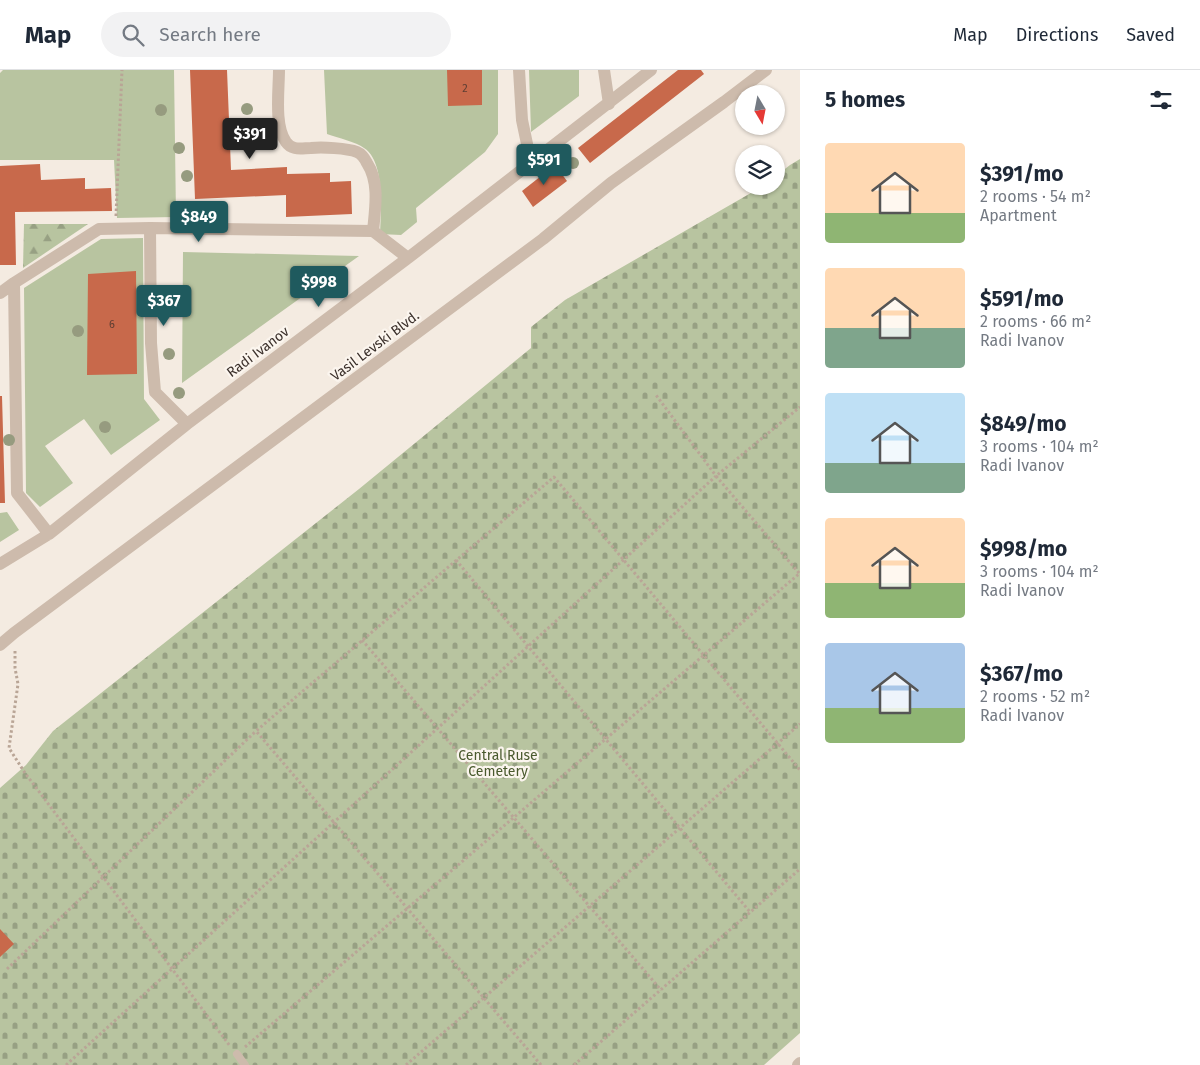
<!DOCTYPE html>
<meta charset="utf-8">
<style>
:root{--surface:#fff;--page:#f2f2f3;--text:#1f2937;--muted:#747a83;--line:#e0e1e3;--accent:#1f5a5e}
body{margin:0;font-family:"Fira Sans",sans-serif;background:var(--page);color:var(--text);height:100vh;display:flex;flex-direction:column;font-size:19px;white-space:nowrap}
*{box-sizing:border-box;margin:0}
p{font-size:16px;color:var(--muted)}
.icon{flex:none;width:28px;height:28px;fill:none;stroke:currentColor;stroke-width:2;stroke-linecap:round;stroke-linejoin:round}
.map{position:relative;flex:1;overflow:hidden}
.details{display:flex;flex-direction:column;background:var(--surface);width:400px}
.details>*{flex:none}
.needle{width:32px;rotate:170deg}
.buttons{position:absolute;left:735px;top:15px;display:grid;gap:10px}
.buttons a{display:grid;place-items:center;width:50px;height:50px;border-radius:50%;background:var(--surface);box-shadow:0 1px 4px #0004;font-size:25px}
.price{position:absolute;translate:-50% -42px;padding:0 11px;border-radius:5px;background:var(--accent);color:#fff;font-size:16px;line-height:32px;filter:drop-shadow(0 1px 2px #0008)}
.price::after{content:'';position:absolute;left:50%;top:30px;width:15px;height:11px;margin-left:-8px;background:inherit;clip-path:polygon(0 0,100% 0,50% 100%)}
.price.current{background:#222;color:#fff}
ul{padding:0;list-style:none}
li{display:flex;align-items:center;gap:15px;height:125px;padding:0 25px}
li span{display:grid;place-items:center;flex:none;width:140px;height:100px;border-radius:5px;color:#555}
li>.icon{margin-inline-start:auto}
span .icon{width:60px;height:60px;fill:#fffc;stroke-width:1}
li b{font-size:21px}
h2{display:flex;justify-content:space-between;align-items:center;height:60px;padding:0 25px;font-size:21px}
header{display:flex;align-items:center;gap:30px;box-sizing:border-box;height:70px;padding:0 25px;background:var(--surface);border-bottom:1px solid var(--line)}
header strong{font-size:24px}
nav{display:flex;gap:28px;margin-inline-start:auto;font-size:18px}
.search{width:350px;height:45px;background:var(--page);display:flex;align-items:center;gap:12px;box-sizing:border-box;padding:0 18px;border-radius:28px;color:var(--muted);font-size:19px}
main{display:flex;flex:1;min-height:0}
.map>svg:first-child{display:block}
.grass{fill:#b8c4a0}
.forest{fill:url(#forest-firs)}
.cemetery{fill:url(#cemetery-stones)}
.building{fill:#c8694b}
.lines{fill:none;stroke-linecap:round;stroke-linejoin:round}
.path{stroke:#b9a596;stroke-width:3;stroke-dasharray:2.5 2.5;stroke-linecap:butt}
.lane{stroke:#cdbbac;stroke-width:8}
.street{stroke:#cdbbac;stroke-width:12}
.tree{fill:#969b7f}
.labels{text-anchor:middle;dominant-baseline:central;stroke-width:4.5;stroke-linejoin:round;paint-order:stroke}
.number-label{font-size:11px;fill:#5e3e33}
.street-label{font-size:14px;fill:#3b302b;stroke:#fbf5ee}
.park-label{font-size:14px;fill:#4a5a2e;stroke:#fbf5ee}
</style>
<header>
<strong>Map</strong>
<div class="search"><svg class="icon" aria-label="search" viewBox="0 0 24 24"><circle cx="10" cy="10" r="6"/><path d="M15 15l6 6"/></svg>Search here</div>
<nav><a>Map</a><a>Directions</a><a>Saved</a></nav>
</header>
<main>
<div class="map">
<svg width="800" height="995" viewBox="0 0 800 995">
<defs>
<pattern id="forest-firs" width="22" height="20" patternUnits="userSpaceOnUse" patternTransform="scale(1.25)"><rect width="22" height="20" fill="#b8c4a0"/><path d="M5 1l3.5 6h-7zM16 11l3.5 6h-7z" fill="#97a083"/></pattern>
<pattern id="cemetery-stones" width="16" height="16" patternUnits="userSpaceOnUse" patternTransform="scale(1.25)"><rect width="16" height="16" fill="#b8c4a0"/><path d="M2 7V4a2 2 0 0 1 4 0v3zM10 15v-3a2 2 0 0 1 4 0v3z" fill="#97a083"/></pattern>
</defs>
<rect width="100%" height="100%" fill="#f4ebe1"/>
<path class="grass" d="M3 0H174L176 147 117 148 114 90H0V3Z
M324 0H498V64L485 82 416 138 417 152 401 165 380 164C381 141 385 91 364 78 356 72 338 68 327 64Z
M529 0H579V26L531 62Z
M143 168 144 329 160 350 111 385 84 349 45 376 73 413 40 437 26 423 24 218 101 169Z
M183 182 359 186 182 313Z
M7 442 19 460 0 472V443Z"/>
<path class="forest" d="M24 154H88L23 198Z"/>
<path class="cemetery" d="M800 89V963L764 995H0V718L26 695 53 661 359 419 531 278V257L565 230 763 116H776V106L790 95Z"/>
<path class="building" d="M190 0H227L231 100 287 97V104L330 103V112L351 111 352 144 286 147V125L195 129Z
M447 0H482V35L448 36Z
M678 0H701L704 4 590 93 578 78Z
M40 94 41 110 85 108V119L111 118 112 141 15 142 16 195H0V96Z
M555 95 567 111 533 137 522 121Z
M136 201 137 304 87 305 88 204Z
M0 326H2L5 433H0Z
M0 859 14 874 0 887Z"/>
<g class="lines">
<path class="path" d="M116 146 122 0
M456 490 750 842
M799 503 716 406 800 337
M362 570 661 920
M15 581V598L18 614 9 678 25 703 230 976
M7 899 256 661
M245 977 800 503
M66 995 716 406 656 325
M406 995 800 654
M541 995 256 661 554 407 800 700
M574 995 800 799"/>
<path class="lane" d="M237 984 245 995"/>
<path class="street" d="M279 0C279 20 274 56 286 72 292 81 302 78 311 78 322 77 347 78 357 82 362 84 365 89 367 93 380 113 375 139 373 161
M519 0 522 50 531 93
M604 0 609 34
M150 158 151 273 155 322 187 354
M14 213 17 423 49 464
M0 223 14 213 99 159 150 158 373 161 408 188
M0 494 49 464 187 354 408 188 651 0
M0 575 14 563 543 169 611 113 724 32 766 0
M798 995 800 993"/>
</g>
<g class="tree">
<circle cx="247" cy="39" r="6"/>
<circle cx="161" cy="40" r="6"/>
<circle cx="179" cy="78" r="6"/>
<circle cx="573" cy="93" r="6"/>
<circle cx="187" cy="106" r="6"/>
<circle cx="168" cy="240" r="6"/>
<circle cx="78" cy="261" r="6"/>
<circle cx="169" cy="284" r="6"/>
<circle cx="179" cy="323" r="6"/>
<circle cx="105" cy="357" r="6"/>
<circle cx="9" cy="370" r="6"/>
</g>
<g class="labels">
<g class="number-label">
<text x="465" y="18">2</text>
<text x="112" y="254">6</text>
</g>
<g class="street-label">
<text transform="translate(375 276) rotate(-37)">Vasil Levski Blvd.</text>
<text transform="translate(258 282) rotate(-37)">Radi Ivanov</text>
</g>
<g class="park-label">
<text x="498" y="685">Central Ruse<tspan x="498" dy="16">Cemetery</tspan></text>
</g>
</g>
</svg>
<div class="buttons">
<a><svg class="needle" viewBox="-14 -14 28 28"><path d="M0-13l5 13h-10z" fill="#e53935"/><path d="M0 13l5-13h-10z" fill="#747a83"/></svg></a>
<a><svg class="icon" aria-label="layers" viewBox="0 0 24 24"><path d="M12 4l9 5-9 5-9-5zM3 14l9 5 9-5"/></svg></a>
</div>
<b class="price current" style="left:250px;top:90px">$391</b>
<b class="price" style="left:544px;top:116px">$591</b>
<b class="price" style="left:199px;top:173px">$849</b>
<b class="price" style="left:319px;top:238px">$998</b>
<b class="price" style="left:164px;top:257px">$367</b>
</div>
<section class="details">
<h2>5 homes<svg class="icon" aria-label="filters" viewBox="0 0 24 24"><path d="M4 7h16M4 17h16"/><circle cx="9" cy="7" r="2"/><circle cx="15" cy="17" r="2"/></svg></h2>
<ul>
<li><span style="background:linear-gradient(#ffd9b3 70%,#8fb573 0)"><svg class="icon" aria-label="home" viewBox="0 0 24 24"><path d="M3 11l9-7 9 7M6 9v11h12V9"/></svg></span><div><b>$391/mo</b><p>2 rooms · 54 m²</p><p>Apartment</p></div></li>
<li><span style="background:linear-gradient(#ffd9b3 60%,#7fa58c 0)"><svg class="icon" aria-label="home" viewBox="0 0 24 24"><path d="M3 11l9-7 9 7M6 9v11h12V9"/></svg></span><div><b>$591/mo</b><p>2 rooms · 66 m²</p><p>Radi Ivanov</p></div></li>
<li><span style="background:linear-gradient(#bfe0f5 70%,#7fa58c 0)"><svg class="icon" aria-label="home" viewBox="0 0 24 24"><path d="M3 11l9-7 9 7M6 9v11h12V9"/></svg></span><div><b>$849/mo</b><p>3 rooms · 104 m²</p><p>Radi Ivanov</p></div></li>
<li><span style="background:linear-gradient(#ffd9b3 65%,#8fb573 0)"><svg class="icon" aria-label="home" viewBox="0 0 24 24"><path d="M3 11l9-7 9 7M6 9v11h12V9"/></svg></span><div><b>$998/mo</b><p>3 rooms · 104 m²</p><p>Radi Ivanov</p></div></li>
<li><span style="background:linear-gradient(#a9c7e8 65%,#8fb573 0)"><svg class="icon" aria-label="home" viewBox="0 0 24 24"><path d="M3 11l9-7 9 7M6 9v11h12V9"/></svg></span><div><b>$367/mo</b><p>2 rooms · 52 m²</p><p>Radi Ivanov</p></div></li>
</ul>
</section>
</main>
